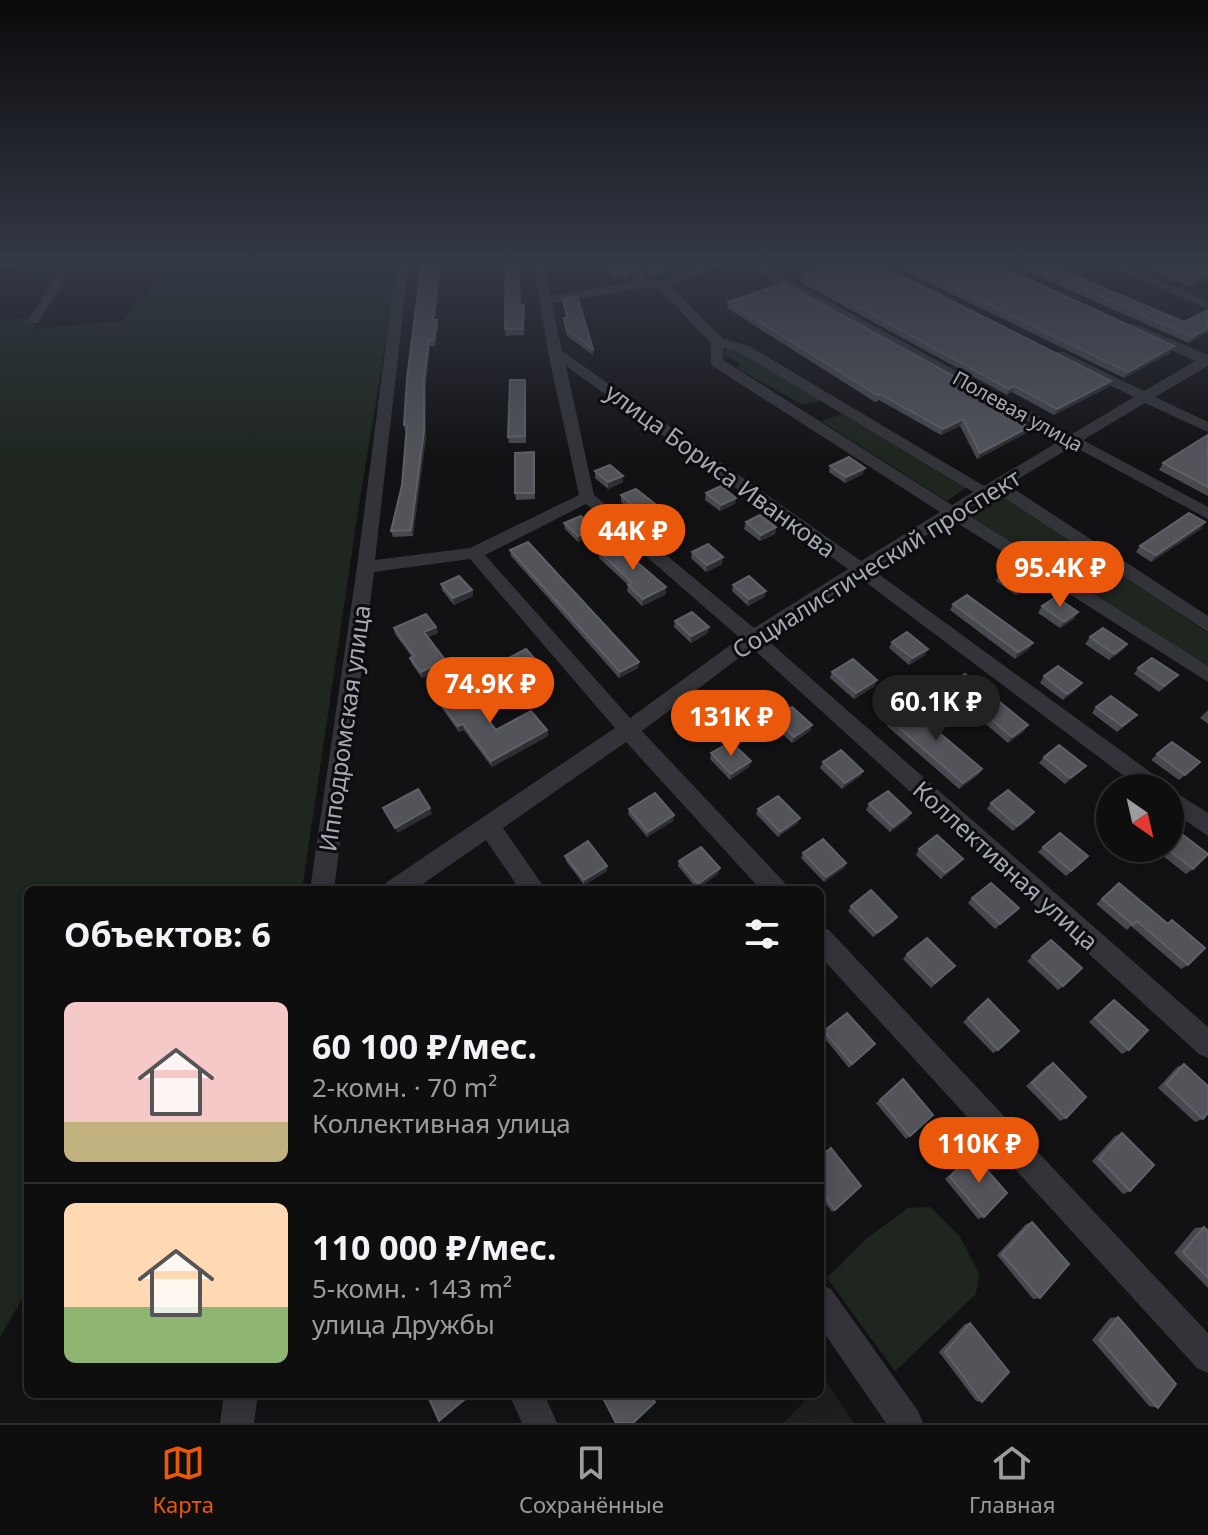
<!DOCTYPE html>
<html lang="ru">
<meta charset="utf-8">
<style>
:root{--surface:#0e0e0f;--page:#171718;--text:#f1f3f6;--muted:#9b9c9e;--line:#2e2e2f;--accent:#ea580c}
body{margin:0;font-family:"Noto Sans",sans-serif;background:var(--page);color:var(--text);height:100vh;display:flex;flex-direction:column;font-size:30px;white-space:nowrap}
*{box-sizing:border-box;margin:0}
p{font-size:26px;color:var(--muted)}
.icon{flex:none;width:44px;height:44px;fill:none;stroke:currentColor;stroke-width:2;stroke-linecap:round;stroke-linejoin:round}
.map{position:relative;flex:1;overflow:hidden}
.side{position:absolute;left:24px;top:886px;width:800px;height:512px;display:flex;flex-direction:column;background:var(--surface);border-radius:12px;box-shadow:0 4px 20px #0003,0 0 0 2px var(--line)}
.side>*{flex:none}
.needle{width:52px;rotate:146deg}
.controls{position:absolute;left:1096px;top:774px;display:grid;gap:16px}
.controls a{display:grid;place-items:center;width:88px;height:88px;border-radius:50%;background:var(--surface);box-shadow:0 4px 20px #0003,0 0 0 2px var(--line);font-size:40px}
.price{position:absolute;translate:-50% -68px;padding:0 18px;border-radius:28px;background:var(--accent);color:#fff;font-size:26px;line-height:52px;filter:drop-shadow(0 2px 4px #0008)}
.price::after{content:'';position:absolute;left:50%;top:48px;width:24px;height:18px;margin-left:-12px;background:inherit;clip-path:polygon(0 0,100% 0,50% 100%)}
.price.selected{background:#222;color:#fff}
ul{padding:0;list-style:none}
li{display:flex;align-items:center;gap:24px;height:200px;padding:0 40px}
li+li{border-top:2px solid var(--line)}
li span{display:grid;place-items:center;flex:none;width:224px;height:160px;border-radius:12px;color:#555}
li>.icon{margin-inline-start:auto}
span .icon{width:96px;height:96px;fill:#fffc;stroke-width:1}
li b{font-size:34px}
h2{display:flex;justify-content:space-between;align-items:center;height:96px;padding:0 40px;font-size:34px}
.tab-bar{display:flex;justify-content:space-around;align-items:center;height:112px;border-top:2px solid var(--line);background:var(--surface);font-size:22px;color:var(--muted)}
.tab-bar a{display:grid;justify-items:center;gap:4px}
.tab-bar .selected{color:var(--accent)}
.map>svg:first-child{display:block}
.built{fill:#1e1e21}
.green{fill:#1e261f}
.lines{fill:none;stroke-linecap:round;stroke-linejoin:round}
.minor{fill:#333439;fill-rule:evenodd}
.wall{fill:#48494f}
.shaded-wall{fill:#2e2f33}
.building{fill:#52545a;stroke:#5f6168;stroke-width:2}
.labels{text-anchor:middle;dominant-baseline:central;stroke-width:6;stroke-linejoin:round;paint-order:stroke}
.far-street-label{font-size:20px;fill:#a4a9b4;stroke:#0d0d0f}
.street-label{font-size:24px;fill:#a4a9b4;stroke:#0d0d0f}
</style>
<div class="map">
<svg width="1208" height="1423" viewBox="0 0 1208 1423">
<rect width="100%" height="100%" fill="#121214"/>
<path class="built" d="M825 1380 854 1423H784L811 1394H820V1385Z"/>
<path class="green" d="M175 260H399L356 524 302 890H28V1289L0 1337V321L23 318 36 325 33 329 123 321Z
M61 261 52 281 27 277 0 281V272Z
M727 348 741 350 822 400 803 405 737 368 741 364 723 355Z
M842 414 967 487 947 501 821 421Z
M1000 492 1208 633V667L963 513Z
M930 1207 960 1237 979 1274 976 1294 895 1371 827 1278 867 1238 908 1208Z"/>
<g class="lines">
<path class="minor" d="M66 260H77L38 323H30L28 320Z
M397 260H409L375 560 470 548 579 495 548 352 533 260H545L550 296 634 282 628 260H639L646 280H660L721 260H753L1072 434 1134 397 1053 358V352H1063L1144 391 1195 361 1127 330V324H1135L1208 355V366L1155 397 1208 422V432L1145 403 1083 440 1208 507V519L1073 446 1008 485 1208 616V632L996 492 963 512 1208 666V682L951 519 873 570 1164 782 1167 788H1140L860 578 766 639 1208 1027V1058L1199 1054 752 648 642 731 784 882 788 890H761L626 742 503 828 546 890H520L486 840 414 890H383L387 882 615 728 470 559 374 572 334 890H310L357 567ZM739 261 740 262 1061 440 984 486 749 346 723 339 669 285ZM641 288H658L711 343V365L940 512 861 561 562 351 552 303ZM724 348 739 352 973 492 952 505 723 360ZM566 366 848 569 754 628 594 495ZM586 504 740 638 630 718 485 555Z
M1095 260H1111L1208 301V309Z
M1170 789 1208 813V836L1170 810Z
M820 926 829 930 1208 1333V1373L1197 1368 820 956Z
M820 1284 831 1289 918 1411 923 1423H886L820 1327Z
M224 1394H258L254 1423H220Z
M509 1394H544L557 1423H522Z"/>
</g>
<path class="wall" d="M438 260 437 268H439L440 274 435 320 438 326 435 346H430L426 385V437L413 536 393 537 391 531 402 485 407 431H405L404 425 421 270 420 265Z
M503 260H519L520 305 524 311V335L505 336 506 270H503Z
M608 260H627L630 271 629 277H612Z
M642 260H658L661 269V275L648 276Z
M669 260H694L678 266Z
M882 260H987L1174 346 1170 353 1124 378Z
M1001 260H1090L1064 271 1184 322 1208 310V332L1189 343Z
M1126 260H1208L1191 287Z
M801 276 1111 381 1108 387 1054 415 1012 392 1007 395 800 282Z
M562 298 593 349V355L567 336 564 324V318H566L563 304Z
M728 302 992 397 988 404 1026 433 977 459 960 426 941 435 879 400 875 402 727 308Z
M526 386V443H509L508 437Z
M1208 435V496L1159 470 1163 463Z
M534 452 535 499 516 500 515 493Z
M830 466 863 474 845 483 829 472Z
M595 471 623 482 608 489 595 478Z
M706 493 736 498 735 504 720 511 705 500Z
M621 495 678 522 677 529 662 536 621 502Z
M746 522 776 527 775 534 760 541 744 529Z
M1205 522 1201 529 1151 562 1136 552 1140 546Z
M564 523 594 528V534L578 542 565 529Z
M510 550 639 662 638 668 619 678 511 556Z
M599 551 666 594 642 606 627 591 628 585 599 558Z
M692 552 722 564 706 572 691 558Z
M999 575 1033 581 1030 587 1016 595 996 581Z
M441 584 472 590 473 596 454 605 442 590Z
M733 585 766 591 764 597 748 606 732 591Z
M953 604 1033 643 1029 649 1015 659 950 610Z
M1042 606 1074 619 1060 628 1038 613Z
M675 621 708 633 691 643 674 627Z
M436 627 438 633 428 637 447 666 422 678 412 664 410 658 412 657 395 634 394 628Z
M1090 637 1127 644 1123 650 1109 660 1085 644Z
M892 642 928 649 925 655 909 665 889 648Z
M507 659 552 683 532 694 508 665Z
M1138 668 1172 681 1159 692 1134 674Z
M832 672 875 686 854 699 830 678Z
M1044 676 1077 689 1063 700 1040 683Z
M950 684 1024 731 1008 743 946 690Z
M437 698 496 730H547L548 736 492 767 464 730 459 732 439 704Z
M1096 707 1131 721 1117 732 1092 713Z
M1208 710V724L1200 718Z
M774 718 812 725 810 731 792 743 772 724Z
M890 720 939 728 937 731 982 769 978 775 959 789 887 726Z
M711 753 751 761 749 767 730 780 710 759Z
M1157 754 1200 762 1179 780 1151 760Z
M1044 757 1081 771 1065 784 1039 763Z
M823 762 863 771 860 776 842 789 820 768Z
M1110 794V819L1096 808Z
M991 803 1030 818 1013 831 987 809Z
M869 804 908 819 890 832 866 810Z
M629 809 674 815 673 821 647 837 628 814Z
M758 809 798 823 778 837 756 814Z
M1043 847 1083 862 1066 876 1038 852Z
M1153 848H1170L1193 869 1186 874Z
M919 849 959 864 941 879 916 855Z
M803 853 846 863 844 868 824 882 801 858Z
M565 856 607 866V871L584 885 566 861Z
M679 861 720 868 718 874 697 889 678 866Z
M1119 883 1167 924 1172 920 1188 965 1181 969 1131 926 1127 930 1096 904Z
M972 898 1019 908 995 929 968 903Z
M851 906 897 917 894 922 873 937 848 911Z
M1051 940 1063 986 1058 990 1027 961Z
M907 954 955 966 931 988 903 959Z
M988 999 998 1050 993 1053 963 1022Z
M1114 1000 1129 1050 1122 1054 1089 1022 1108 1004Z
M824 1031 871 1048 849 1068 822 1035Z
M1053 1063 1066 1118 1060 1121 1026 1086 1047 1066Z
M1184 1064 1203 1119 1195 1122 1158 1088 1177 1067Z
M903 1079 910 1136 906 1139 876 1103Z
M1122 1133 1130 1191 1123 1194 1092 1161 1115 1136Z
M973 1154 984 1217 978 1219 945 1179 968 1157Z
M820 1157 835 1210 832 1212 820 1196Z
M1032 1222 1040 1298 1033 1299 997 1255 1026 1224Z
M1204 1227 1208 1231V1288L1174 1253 1195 1228Z
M1118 1317 1158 1408 1149 1406 1092 1340 1110 1318Z
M970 1323 982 1402 976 1401 939 1352 965 1324Z"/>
<path class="shaded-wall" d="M18 260H22L23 266 0 270V264Z
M679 260H694L678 266Z
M1079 260H1090L1056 275 1059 269Z
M439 268 440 274 434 326 433 320Z
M1208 274V278L1191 287 1194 281Z
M437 320 438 326 435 346 434 340Z
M1208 328V332L1189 343 1192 337Z
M429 340 430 346 426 385V437L413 536 411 530 424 379Z
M1174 346 1170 353 1124 378 1128 372Z
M1111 381 1108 387 1054 415 1057 409Z
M1015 386 1012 392 1007 395 1009 389Z
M963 419 960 426 941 435 943 429Z
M1029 427 1026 433 977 459 980 453Z
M865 468 863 474 845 483 846 477Z
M623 476V482L608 489V482Z
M736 498 735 504 720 511 721 505Z
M678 522 677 529 662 536V530Z
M1205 522 1201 529 1151 562 1156 555Z
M776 527 775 534 760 541 761 535Z
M594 528V534L578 542V536Z
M723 557 722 564 706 572 707 565Z
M1033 581 1030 587 1016 595 1020 589Z
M666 587V594L642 606 643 599Z
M472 590 473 596 454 605 453 598Z
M766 591 764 597 748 606 749 599Z
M1078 612 1074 619 1060 628 1064 622Z
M436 627 438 633 426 638 424 632Z
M709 627 708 633 691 643V636Z
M1033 643 1029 649 1015 659 1018 652Z
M1127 644 1123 650 1109 660 1114 654Z
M928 649 925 655 909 665 912 658Z
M445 660 447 666 422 678 421 672Z
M639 662 638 668 619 678 620 672Z
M551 677 552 683 532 694 531 688Z
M877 680 875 686 854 699 856 693Z
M1082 683 1077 689 1063 700 1067 694Z
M463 724 464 730 459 732 458 726Z
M812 725 810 731 792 743 794 737Z
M1028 725 1024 731 1008 743 1012 737Z
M547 730 548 736 492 767 491 761Z
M751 761 749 767 730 780 731 774Z
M1086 766 1081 771 1065 784 1070 778Z
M982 769 978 775 959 789 963 783Z
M863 771 860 776 842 789 845 783Z
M430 808 432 814 397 833 395 828Z
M1034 812 1030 818 1013 831 1017 826Z
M911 813 908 819 890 832 893 827Z
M674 815 673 821 647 837 648 832Z
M800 818 798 823 778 837 780 832Z
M963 859 959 864 941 879 945 873Z
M846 863 844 868 824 882 826 877Z
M607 866V871L584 885V880Z
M720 868 718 874 697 889 698 884Z
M897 917 894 922 873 937 877 933Z"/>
<path class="building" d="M0 260H18L0 264Z
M420 260H436V264L420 265Z
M503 260H518L520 305H524L523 329H505L506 264H503Z
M609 260H627L630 271H612Z
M644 260H658L661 269 648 270Z
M840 260H871L1111 381 1057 409 1015 386 1009 389 801 276Z
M895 260H987L1174 346 1128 372Z
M1017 260H1079L1059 269 1184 322 1208 310V328L1192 337Z
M1144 260H1208V274L1194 281Z
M421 268H439L433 320H437L434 340H429L424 379V431L411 530 391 531 402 485 407 425H404L407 378Z
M783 283 992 397 983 401 1029 427 980 453 963 419 943 429 880 394 877 395 728 302Z
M577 296 593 349 567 330 564 318H568L562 298Z
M510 380H525V436L508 437Z
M1208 435V487L1163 463Z
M534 452V493H515V453Z
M849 457 865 468 846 477 830 466Z
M610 465 623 476 608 482 595 471Z
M721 486 736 498 721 505 706 493Z
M636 489 678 522 662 530 621 495Z
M1189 513 1205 522 1156 555 1140 546Z
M760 515 776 527 761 535 746 522Z
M581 516 594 528 578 536 564 523Z
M528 542 639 662 620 672 510 550Z
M616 544 666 587 643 599 628 585 632 583 599 551Z
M708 544 723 557 707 565 692 552Z
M1012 567 1033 581 1020 589 999 575Z
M459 576 472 590 453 598 441 584Z
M749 576 766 591 749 599 733 585Z
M967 595 1033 643 1018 652 953 604Z
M1056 597 1078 612 1064 622 1042 606Z
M692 612 709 627 691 636 675 621Z
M426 614 436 627 424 632 445 660 421 672 410 658 414 656 394 628Z
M1103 628 1127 644 1114 654 1090 637Z
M907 632 928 649 912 658 892 642Z
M526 649 551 677 531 688 507 659Z
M1152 658 1178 675 1164 686 1138 668Z
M853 659 877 680 856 693 832 672Z
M1058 666 1082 683 1067 694 1044 676Z
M965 674 1028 725 1012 737 950 684Z
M463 686 496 730 531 711 547 730 491 761 463 724 458 726 437 698Z
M1111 696 1137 715 1122 726 1096 707Z
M912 705 939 728 936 730 982 769 963 783 890 720Z
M792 707 812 725 794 737 774 718Z
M731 742 751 761 731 774 711 753Z
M1172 742 1200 762 1185 775 1157 754Z
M1059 745 1086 766 1070 778 1044 757Z
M841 750 863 771 845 783 823 762Z
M418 789 430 808 395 828 383 808Z
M1008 790 1034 812 1017 826 991 803Z
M888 791 911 813 893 827 869 804Z
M655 793 674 815 648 832 629 809Z
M1110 794V810L1101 802Z
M778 796 800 818 780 832 758 809Z
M1170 825 1208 854 1193 869 1166 848H1170Z
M1060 833 1088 856 1071 871 1043 847Z
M937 835 963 859 945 873 919 849Z
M823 839 846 863 826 877 803 853Z
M588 841 607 866 584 880 565 856Z
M701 847 720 868 698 884 679 861Z
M991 883 1019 908 1000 924 972 898Z
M1119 883 1168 924 1172 920 1205 948 1188 965 1137 921 1133 925 1102 899Z
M871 890 897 917 877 933 851 906Z
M927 938 955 966 935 983 907 954Z
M1051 940 1082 968 1063 986 1032 956Z
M988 999 1019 1031 998 1050 968 1018Z
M1114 1000 1148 1030 1129 1050 1095 1018Z
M847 1013 875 1044 852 1064 824 1031Z
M1053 1063 1086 1097 1066 1118 1032 1083Z
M1184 1064 1208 1086V1113L1203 1119 1166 1084Z
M903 1079 933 1115 910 1136 880 1100Z
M1122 1133 1154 1165 1130 1191 1099 1159Z
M831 1148 861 1186 835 1210 820 1190V1157Z
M973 1154 1007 1193 984 1217 950 1177Z
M1032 1222 1069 1264 1040 1298 1002 1254Z
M1204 1227 1208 1231V1278L1183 1252Z
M1118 1317 1176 1384 1158 1408 1100 1340Z
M970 1323 1009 1372 982 1402 945 1352Z
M427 1394H471L439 1421Z
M601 1394H650L655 1402 633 1423H616Z"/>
<linearGradient id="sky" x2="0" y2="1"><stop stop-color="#0a0a0b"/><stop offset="0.57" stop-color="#333945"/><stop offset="1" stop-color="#333945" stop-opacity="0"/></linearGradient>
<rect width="1208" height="460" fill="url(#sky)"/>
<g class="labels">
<g class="far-street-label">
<text transform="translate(1018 411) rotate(29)">Полевая улица</text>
</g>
<g class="street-label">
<text transform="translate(721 470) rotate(36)">улица Бориса Иванкова</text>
<text transform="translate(876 563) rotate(-32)">Социалистический проспект</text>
<text transform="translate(344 728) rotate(-82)">Ипподромская улица</text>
<text transform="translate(1006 865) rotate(42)">Коллективная улица</text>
</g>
</g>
</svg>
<div class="controls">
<a><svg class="needle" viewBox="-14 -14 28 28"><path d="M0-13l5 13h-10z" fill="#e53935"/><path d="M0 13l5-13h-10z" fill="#9b9c9e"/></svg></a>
</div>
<b class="price" style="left:633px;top:572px">44K ₽</b>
<b class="price" style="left:1060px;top:609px">95.4K ₽</b>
<b class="price" style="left:490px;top:725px">74.9K ₽</b>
<b class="price selected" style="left:936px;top:743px">60.1K ₽</b>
<b class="price" style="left:731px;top:758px">131K ₽</b>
<b class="price" style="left:979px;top:1185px">110K ₽</b>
<section class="side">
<h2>Объектов: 6<svg class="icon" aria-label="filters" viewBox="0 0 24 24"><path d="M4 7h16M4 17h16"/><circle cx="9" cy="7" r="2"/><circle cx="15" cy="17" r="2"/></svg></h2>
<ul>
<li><span style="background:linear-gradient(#f6c9c9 75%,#c2b280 0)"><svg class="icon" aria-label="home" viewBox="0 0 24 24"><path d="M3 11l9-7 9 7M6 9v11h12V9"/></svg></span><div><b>60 100 ₽/мес.</b><p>2-комн. · 70 m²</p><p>Коллективная улица</p></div></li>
<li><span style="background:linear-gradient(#ffd9b3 65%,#8fb573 0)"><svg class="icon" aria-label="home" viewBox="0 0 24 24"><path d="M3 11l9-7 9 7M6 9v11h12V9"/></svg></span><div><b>110 000 ₽/мес.</b><p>5-комн. · 143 m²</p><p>улица Дружбы</p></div></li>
</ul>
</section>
</div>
<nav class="tab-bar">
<a class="selected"><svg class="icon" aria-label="map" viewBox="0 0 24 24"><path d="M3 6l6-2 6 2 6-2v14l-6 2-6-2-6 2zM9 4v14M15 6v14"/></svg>Карта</a>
<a><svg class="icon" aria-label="saved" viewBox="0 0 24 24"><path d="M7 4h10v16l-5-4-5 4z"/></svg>Сохранённые</a>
<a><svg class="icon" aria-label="home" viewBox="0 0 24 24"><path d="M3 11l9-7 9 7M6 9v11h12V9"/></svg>Главная</a>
</nav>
